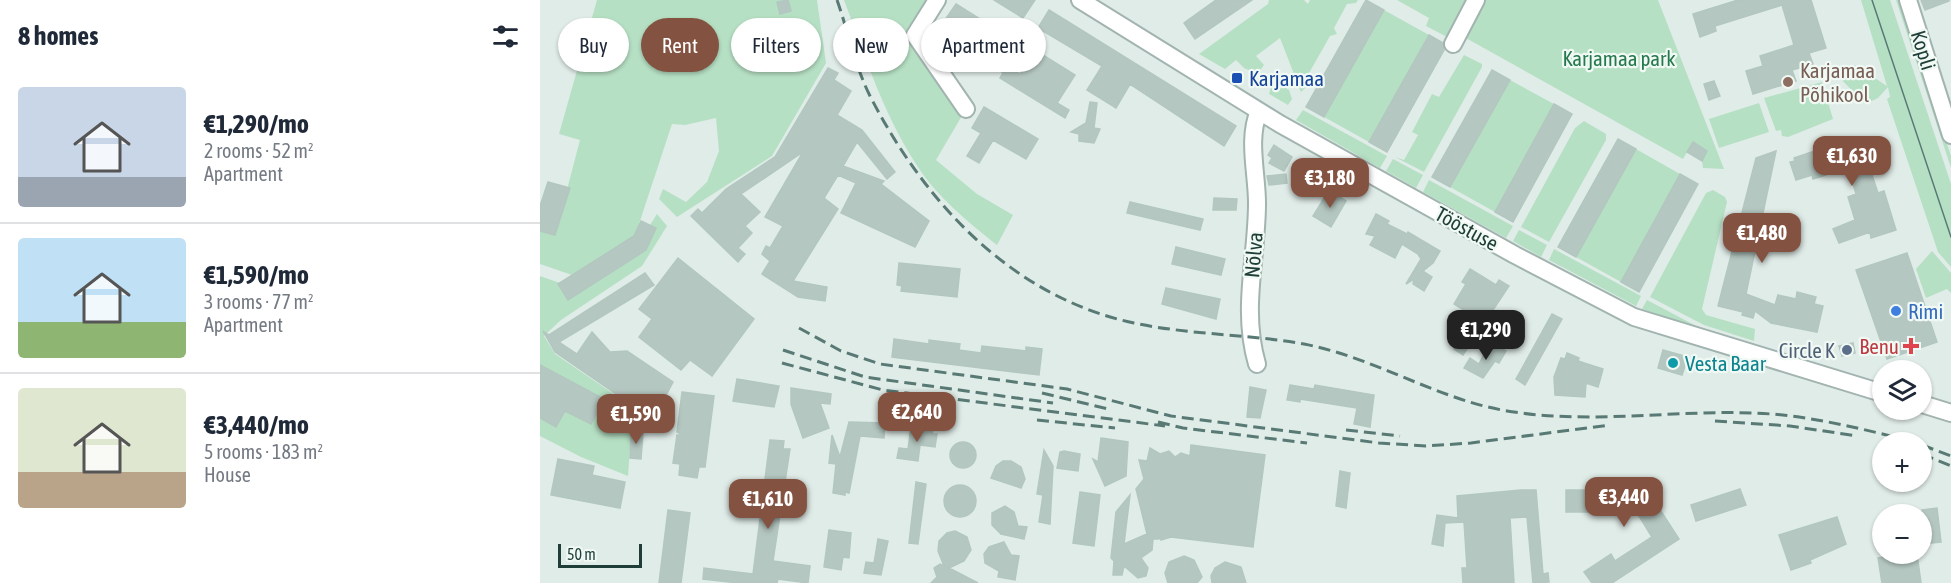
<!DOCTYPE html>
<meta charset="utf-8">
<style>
:root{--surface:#fff;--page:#f6f6f7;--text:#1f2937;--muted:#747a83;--line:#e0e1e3;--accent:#845240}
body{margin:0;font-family:"Asap Condensed",sans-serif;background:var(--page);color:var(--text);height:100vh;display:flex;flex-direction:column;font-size:22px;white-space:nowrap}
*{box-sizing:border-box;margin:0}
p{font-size:20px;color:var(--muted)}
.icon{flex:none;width:33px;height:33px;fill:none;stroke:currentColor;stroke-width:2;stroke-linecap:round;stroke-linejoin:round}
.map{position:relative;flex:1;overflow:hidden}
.drawer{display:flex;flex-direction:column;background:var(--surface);width:540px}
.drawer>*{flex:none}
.banner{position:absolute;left:18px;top:18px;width:570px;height:54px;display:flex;gap:12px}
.fabs{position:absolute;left:1332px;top:360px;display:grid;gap:12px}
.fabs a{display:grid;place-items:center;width:60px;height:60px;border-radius:50%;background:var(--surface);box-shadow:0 2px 4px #0004;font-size:30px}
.scale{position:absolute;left:18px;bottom:15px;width:84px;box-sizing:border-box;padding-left:6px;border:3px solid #1f3e38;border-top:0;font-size:16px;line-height:21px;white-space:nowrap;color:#1f3e38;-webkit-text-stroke:4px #f1f9f5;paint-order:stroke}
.price{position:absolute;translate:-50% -51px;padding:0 14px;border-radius:12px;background:var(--accent);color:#fff;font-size:20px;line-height:39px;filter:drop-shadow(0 2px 3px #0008)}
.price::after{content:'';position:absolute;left:50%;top:36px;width:18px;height:14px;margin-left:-9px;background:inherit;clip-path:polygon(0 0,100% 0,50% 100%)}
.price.current{background:#222;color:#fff}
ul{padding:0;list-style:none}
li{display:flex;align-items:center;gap:18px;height:150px;padding:0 18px}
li+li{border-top:2px solid var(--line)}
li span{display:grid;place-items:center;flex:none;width:168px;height:120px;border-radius:6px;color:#555}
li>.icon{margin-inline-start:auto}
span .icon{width:72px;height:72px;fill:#fffc;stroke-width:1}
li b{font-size:26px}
h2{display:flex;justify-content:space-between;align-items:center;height:72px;padding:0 18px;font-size:26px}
.pill{padding:0 21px;border-radius:27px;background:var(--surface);box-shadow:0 2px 4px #0004;font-size:21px;line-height:54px}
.pill.current{background:var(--accent);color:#fff}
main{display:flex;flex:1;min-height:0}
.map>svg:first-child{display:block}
.green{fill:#b6e0c4}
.building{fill:#b5c7c1;stroke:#b2c7bf;stroke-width:1.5}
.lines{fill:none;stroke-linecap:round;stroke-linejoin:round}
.minor-casing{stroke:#a2b4b0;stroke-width:20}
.minor{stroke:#fff;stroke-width:16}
.tram{stroke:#597a74;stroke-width:1.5}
.rail{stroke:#597a74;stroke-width:3;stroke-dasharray:12 6;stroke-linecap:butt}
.transit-dot{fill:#1a4fb4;stroke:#f1f9f5;stroke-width:2}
.education-dot{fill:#8d6e63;stroke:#f1f9f5;stroke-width:2}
.shop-dot{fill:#3f7fe0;stroke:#f1f9f5;stroke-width:2}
.health-dot{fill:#e0444e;stroke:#f1f9f5;stroke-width:2}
.service-dot{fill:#5c6f8a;stroke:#f1f9f5;stroke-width:2}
.culture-dot{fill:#0f9aa8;stroke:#f1f9f5;stroke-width:2}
.labels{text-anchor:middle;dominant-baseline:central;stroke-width:4.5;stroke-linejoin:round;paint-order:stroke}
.street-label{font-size:21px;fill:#1f3e38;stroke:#f1f9f5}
.park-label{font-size:21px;fill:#25794c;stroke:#f1f9f5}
.education-label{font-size:21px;fill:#785e54;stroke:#f1f9f5;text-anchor:start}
.transit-label{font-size:21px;fill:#164399;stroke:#f1f9f5;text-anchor:start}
.shop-label{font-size:21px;fill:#366cbe;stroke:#f1f9f5;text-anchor:start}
.health-label{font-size:21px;fill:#be3a42;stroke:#f1f9f5;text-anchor:end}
.service-label{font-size:21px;fill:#4e5e75;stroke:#f1f9f5;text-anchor:end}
.culture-label{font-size:21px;fill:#0d838f;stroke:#f1f9f5;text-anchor:start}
</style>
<main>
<section class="drawer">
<h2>8 homes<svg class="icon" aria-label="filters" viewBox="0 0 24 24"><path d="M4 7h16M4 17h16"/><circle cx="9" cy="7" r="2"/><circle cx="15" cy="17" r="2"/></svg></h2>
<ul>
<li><span style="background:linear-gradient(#c9d6e8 75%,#9aa5b1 0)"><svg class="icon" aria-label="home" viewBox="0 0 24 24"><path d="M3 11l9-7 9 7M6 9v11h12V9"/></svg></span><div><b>€1,290/mo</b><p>2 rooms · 52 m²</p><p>Apartment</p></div></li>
<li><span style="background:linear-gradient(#bfe0f5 70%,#8fb573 0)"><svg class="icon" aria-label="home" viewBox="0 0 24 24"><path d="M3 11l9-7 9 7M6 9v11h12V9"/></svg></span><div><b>€1,590/mo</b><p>3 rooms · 77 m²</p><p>Apartment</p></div></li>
<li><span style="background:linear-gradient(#dfe7d0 70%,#b9a48a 0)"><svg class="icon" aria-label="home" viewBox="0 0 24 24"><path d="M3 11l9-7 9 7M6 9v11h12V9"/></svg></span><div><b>€3,440/mo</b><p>5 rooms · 183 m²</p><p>House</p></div></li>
</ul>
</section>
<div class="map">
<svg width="1411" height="583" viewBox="0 0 1411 583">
<rect width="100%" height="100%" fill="#e0ece8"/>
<path class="green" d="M57 0H243L240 14 251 11 248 0H277L286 63 232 156 137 217 119 199 123 189 146 202 167 182 179 151 176 118 145 125 132 124 95 236 32 275 0 264V231L15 235 40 140 19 134Z
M304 0H389L371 32 423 114 396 160 437 194 473 215 457 245C428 222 396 196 376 164 343 113 325 56 304 0Z
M729 0H764L768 4 770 0H818L816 3 807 4 794 28 797 34 790 36 764 82 767 86 761 92 740 38 716 56 724 65 717 74 704 68 696 60 685 69 659 54 728 4Z
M857 0H1118L1184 169 1163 168 1162 161 1167 151 1153 142 1143 159 924 37 909 38 886 26 889 18Z
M1321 0H1350L1411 184V267L1398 252 1347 99 1350 97 1348 87 1338 98 1325 104 1301 79 1315 65 1347 86Z
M1356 0H1360L1411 156V168Z
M844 10 889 35 829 142 784 117Z
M924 55 942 64V67L884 172 855 157 864 160 878 135 872 132 892 94 899 97Z
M970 80 1014 104 955 212 910 187Z
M1282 82 1293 119 1248 137 1242 136 1241 130 1236 131 1224 98Z
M743 86 749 90 752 99 748 105 729 94 731 87 739 90Z
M1219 103 1229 132 1179 148 1169 119Z
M763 110 847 156 840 168 756 120Z
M1044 121 1066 134V140L1009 242 981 227 1035 128Z
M1096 149 1140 174 1081 282 1036 257Z
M853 159 883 175 876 188 846 171Z
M889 180 973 226 966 238 883 192Z
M1173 190 1185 197 1187 202 1162 309 1166 315 1215 329 1214 341 1164 325 1110 297 1166 193Z
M117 214 127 226 102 266 21 320 4 336 15 354 90 405 86 411 92 418 88 476 41 457 0 436V276L20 283 18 285 28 299 106 250 116 228 110 225Z
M979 230 1007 245 1001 257 973 241Z
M1014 249 1101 296 1096 306 1009 260Z
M1392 251 1411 273V293L1407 289 1386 298 1376 269Z
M1107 300 1162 329 1102 309Z"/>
<path class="building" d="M248 0 251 11 240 14 237 2Z
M454 0H495L483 18Z
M676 0H712L655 39 644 23Z
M826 0 844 10 784 117 766 107Z
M1198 0H1271L1286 48 1269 53 1273 64 1252 70 1256 81 1213 94 1206 71 1223 66 1220 56 1254 45 1242 5 1175 26 1176 31 1160 37 1153 14Z
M1381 0H1409V1L1385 10Z
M416 4 440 19 412 61 415 63 410 68 391 40Z
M509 10 696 126 684 146 590 84 576 108 547 90 562 66 498 28Z
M889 35 903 43 904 50 847 152 829 142Z
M445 50 454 56 456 53 466 59 463 62 480 74 495 50 535 75 517 103 529 110 525 118 460 78 463 73 441 56Z
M288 68 298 73 294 80 311 91 297 115 322 130 355 172 347 179 317 142 303 166 344 181 341 184 389 221 375 247 301 213 316 183 298 175 284 198 298 209 253 281 287 287 285 301 258 297 222 274 230 261 222 254 226 246 230 248 243 226 225 217 263 152 201 194 220 212 205 226 212 233 198 248 205 254 198 262 151 216 158 209 162 213 186 189 235 157Z
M952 70 970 80 910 187 892 177Z
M1174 81 1180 96 1169 100 1164 84Z
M550 102 557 103 554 128 560 129 554 143 539 141V134L531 132 546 123Z
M1014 104 1032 114 973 222 955 212Z
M444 107 498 139 486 159 453 140 439 163 427 156 441 133 432 128Z
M1313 138 1314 141 1322 138 1325 148 1329 147 1336 167 1333 168 1335 174 1332 175 1338 193 1344 191 1356 230 1331 238 1330 232 1299 243 1293 229 1315 220 1308 197 1316 194 1308 166 1304 165 1285 171 1286 175 1273 179 1272 175 1256 180 1250 162 1255 161 1254 158Z
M1078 139 1096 149 1036 257 1018 247Z
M1153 142 1167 151 1162 161 1147 152Z
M734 145 752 157 744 171 729 163 732 158 728 155Z
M1236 151 1206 294 1235 305 1238 295 1256 299 1257 292 1276 297 1274 304 1283 306 1277 332 1231 323 1215 311 1213 318 1202 315 1203 312 1178 306 1216 158Z
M746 174 747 183 729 185 727 176Z
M1140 174 1158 184 1099 292 1081 282Z
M8 182 30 188 15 235 0 231V206Z
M789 190 806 201 791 227 773 216Z
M674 198 697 199 696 210H673Z
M590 202 663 219 660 230 587 213Z
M836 214 849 221 847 224 867 234 868 232 900 251 893 263 883 271 892 277 884 291 873 284 874 279 866 284 881 259 878 254 862 244 855 258 830 245 835 236 826 234Z
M101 221 116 228 106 250 28 300 18 284 94 236Z
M636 247 685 259 681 275 632 264Z
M1367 253 1397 342 1347 359 1316 270Z
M138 258 214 319 172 376 150 360 141 370 99 337 112 319 99 309Z
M359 263 420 269 417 297 361 291 362 286 357 285Z
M930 269 956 285 959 280 969 286 923 355 914 349 935 317 914 304 926 284 922 282Z
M105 273 114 285 19 342 37 354 52 332 70 352 87 351 133 382 123 401 120 399 107 415 101 412 96 417 88 412 92 405 15 352 3 331 9 335Z
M626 288 680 299 676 319 622 304Z
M1012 314 1022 319 985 385 976 379Z
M354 339 389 344V340L420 344 419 350 441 353 442 346 486 351V347L502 349 499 375 352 357Z
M1313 343 1315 353 1302 356 1299 346Z
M953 344 966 351 959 363 955 361 943 378 924 368 930 358 939 364 947 348 950 350Z
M1123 350 1148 357 1142 375 1118 368Z
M1027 353 1039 358 1038 361 1063 369 1058 387 1046 383 1045 397 1015 395 1014 377 1021 358 1025 359Z
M0 365 64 399 51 424 25 411 16 427 0 418Z
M197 379 239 386 234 407 193 401Z
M750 385 774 389 775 385 834 395 830 427 814 424 817 408 760 399V402L747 400Z
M710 387 726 390 720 418 707 417Z
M251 388 291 394 290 404 280 403 289 428 263 438 251 404Z
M142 392 174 396 165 467H159L157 478 139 475 140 464 133 463 137 435H143L137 432Z
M309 422 345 423 344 438 320 436 309 493 305 492V495L293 493 296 464 289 463 292 435 300 457Z
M371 427 393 430 392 434H397L395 447 380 445 378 461 357 458 359 448 368 449Z
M91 432H103L101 459 90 458Z
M561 438 588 442 586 476 565 486 553 459 558 462Z
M230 440 244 441 243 449H250L233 561 270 566 268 583 238 579 237 583H198L163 579 164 568 213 574Z
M410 455a13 13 0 1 1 26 0a13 13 0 1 1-26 0Z
M651 445 725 455 713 547 631 537 621 540 620 536 619 539H613L612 550 601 558 608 568 606 576 598 578 584 566 582 575H573L574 561 571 558 576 512 590 495 584 544 607 534 596 489 604 479 599 460 607 461 610 448 620 454 629 451 635 457 641 453 650 456Z
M504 450 513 466 510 524 499 522 503 495 497 494Z
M524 451 540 454 538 471 517 468 520 452Z
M18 459 54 466 52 475 85 482 80 508 11 495Z
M463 461H471L481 467 485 479 481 488 451 478 456 466Z
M800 471 810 473 806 508 796 506Z
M376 482 386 484 378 544 369 543Z
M404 501a16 16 0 1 1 32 0a16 16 0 1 1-32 0Z
M1200 489 1206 505 1156 521 1151 505Z
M981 490H996L1003 574 1008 573 1009 582 993 583 987 517 970 518 974 583H923L922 568H927L924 522 905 523 903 546 892 544 897 515 918 518 917 496Z
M1026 490H1106V495L1117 493 1119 508 1139 539 1072 583H1052L1044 572 1071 554 1075 561 1112 537 1099 516 1106 512H1026Z
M540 492 560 495 554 546 533 543Z
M465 506 474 512 478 526 487 527 484 539 461 534 452 525V513Z
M1397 508 1401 542 1382 544V510Z
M128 510 150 513 141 583H119Z
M1297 517 1306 544 1270 560 1271 563 1251 570 1239 535Z
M289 530 311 533 309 558 303 557 301 570 284 567Z
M415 531 427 537 431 550 424 561 409 568 438 583H391L397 577 394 568 400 564 404 566 398 551 399 541 407 533Z
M338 539 348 541 341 575 324 573 326 562 334 563Z
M464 542 471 555 479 556 475 580 458 577 459 571 445 563 444 554 449 547Z
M1370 554H1377L1381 583H1342L1338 558Z
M644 556 654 560 662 577 657 583H628L625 573 629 562Z
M685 562 701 567 706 583H672L671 576 675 568Z"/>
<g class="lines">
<defs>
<path id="minor" d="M397 0 375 35 426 109
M540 0 740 124 975 255 1094 317 1342 393
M1368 0 1411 135
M913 44 936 0
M717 364C701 309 717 258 717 203 717 173 707 139 719 111
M1382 404 1411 413"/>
</defs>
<use href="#minor" class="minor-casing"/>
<use href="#minor" class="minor"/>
<path class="tram" d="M1332 0 1411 237"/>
<path class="rail" d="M297 0C308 31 315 66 330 96 385 203 472 297 594 323 650 335 708 334 764 344 837 358 901 402 974 412 1053 424 1134 410 1214 413 1269 415 1322 429 1375 442
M259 328 301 351 340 364 527 389 631 416 839 443 886 446 931 443 1070 425
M243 350 325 377 513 403
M242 363 343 390 625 426
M502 393 572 410
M497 420 575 428
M1175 421 1250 426 1318 436
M618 422 643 428 767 443
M806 430 860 436
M1382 445 1411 456
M1382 454 1411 466"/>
</g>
<rect class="transit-dot" x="691" y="72" width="12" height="12" rx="3"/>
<circle class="education-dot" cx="1248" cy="82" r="6"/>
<circle class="shop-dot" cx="1356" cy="311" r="6"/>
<path class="health-dot" d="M1368 337h6v6h6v6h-6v6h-6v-6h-6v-6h6z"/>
<circle class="service-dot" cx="1307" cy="350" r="6"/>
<circle class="culture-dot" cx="1133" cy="363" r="6"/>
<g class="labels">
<g class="street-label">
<text transform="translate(1384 50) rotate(73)">Kopli</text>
<text transform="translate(927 228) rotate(29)">Tööstuse</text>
<text transform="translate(713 255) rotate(-85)">Nõlva</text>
</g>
<g class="park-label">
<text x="1079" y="58">Karjamaa park</text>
</g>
<g class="education-label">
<text x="1260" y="70">Karjamaa<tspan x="1260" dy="24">Põhikool</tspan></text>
</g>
<g class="transit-label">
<text x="709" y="78">Karjamaa</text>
</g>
<g class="shop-label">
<text x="1368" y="311">Rimi</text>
</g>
<g class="health-label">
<text x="1359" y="346">Benu</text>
</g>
<g class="service-label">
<text x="1295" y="350">Circle K</text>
</g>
<g class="culture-label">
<text x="1145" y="363">Vesta Baar</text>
</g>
</g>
</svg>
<div class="fabs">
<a><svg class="icon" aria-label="layers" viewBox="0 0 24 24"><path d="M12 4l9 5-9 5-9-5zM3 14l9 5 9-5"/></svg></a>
<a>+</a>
<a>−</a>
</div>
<div class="scale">50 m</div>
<b class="price" style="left:1312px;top:187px">€1,630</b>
<b class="price" style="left:790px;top:209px">€3,180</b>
<b class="price" style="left:1222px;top:264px">€1,480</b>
<b class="price current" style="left:946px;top:361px">€1,290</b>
<b class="price" style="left:377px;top:443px">€2,640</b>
<b class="price" style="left:96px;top:445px">€1,590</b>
<b class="price" style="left:1084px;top:528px">€3,440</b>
<b class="price" style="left:228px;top:530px">€1,610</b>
<div class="banner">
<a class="pill">Buy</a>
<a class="pill current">Rent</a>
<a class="pill">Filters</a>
<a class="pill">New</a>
<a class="pill">Apartment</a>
</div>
</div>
</main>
